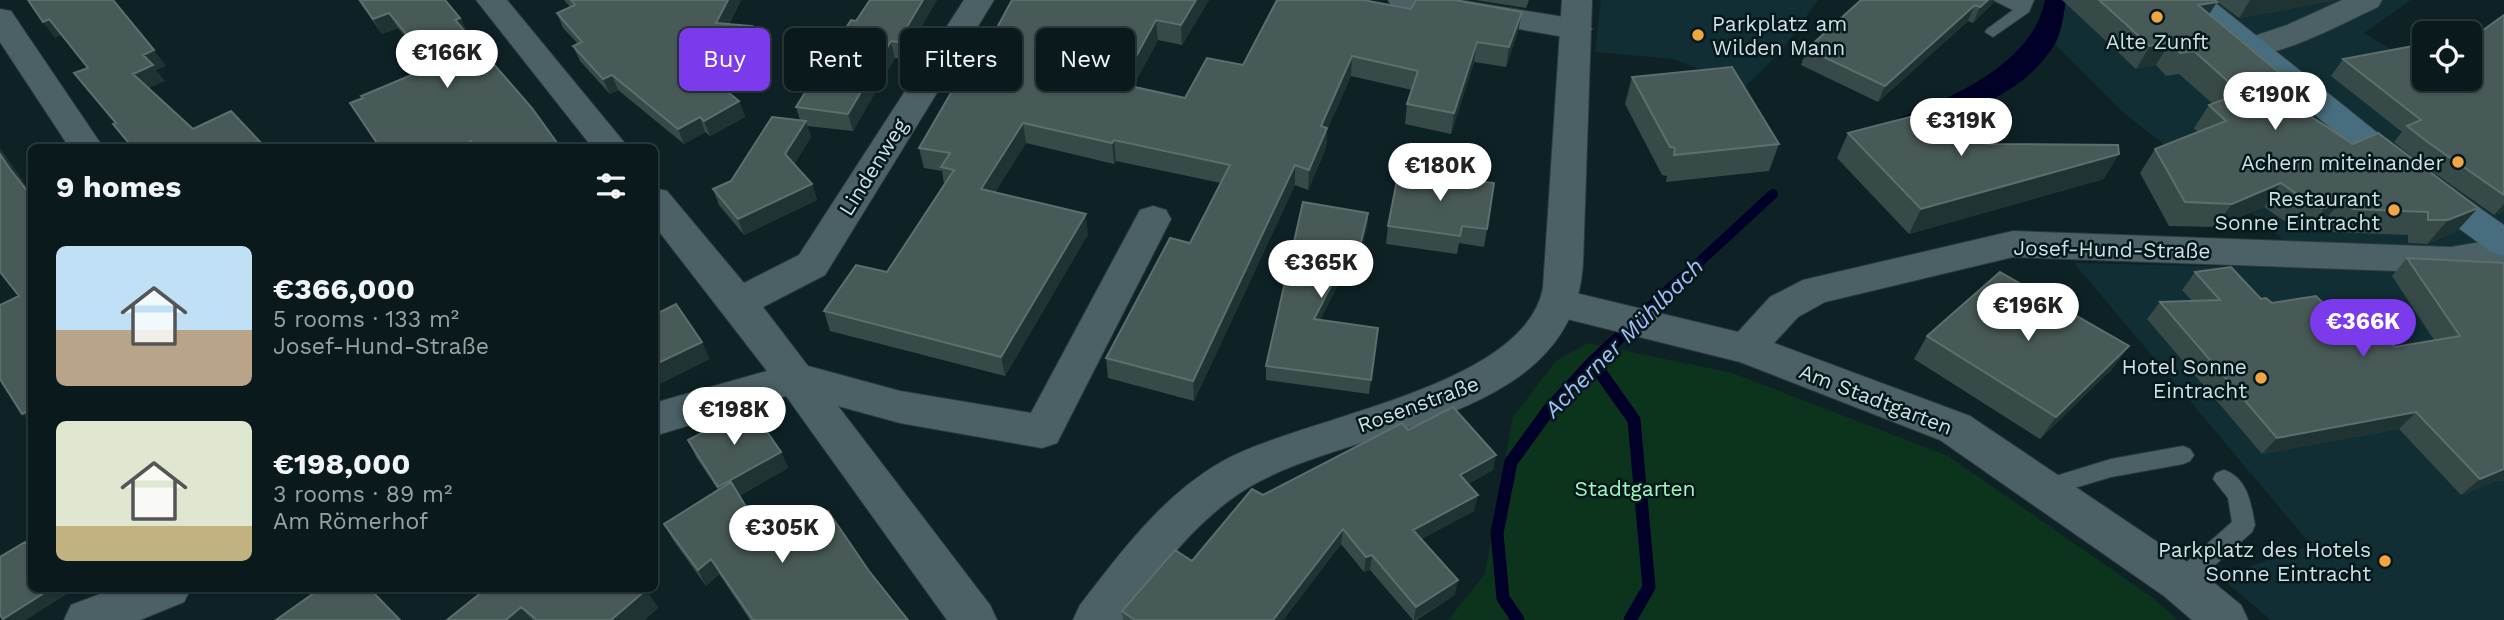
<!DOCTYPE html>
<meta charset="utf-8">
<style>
:root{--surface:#0a1a1c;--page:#132325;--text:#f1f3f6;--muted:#99a1a3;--line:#2a383b;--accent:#7c3aed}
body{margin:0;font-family:"Work Sans",sans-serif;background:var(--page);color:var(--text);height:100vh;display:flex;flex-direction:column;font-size:26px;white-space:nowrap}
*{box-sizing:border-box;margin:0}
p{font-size:23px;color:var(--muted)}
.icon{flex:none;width:38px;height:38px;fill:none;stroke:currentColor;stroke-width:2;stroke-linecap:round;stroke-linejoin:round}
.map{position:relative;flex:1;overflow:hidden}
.side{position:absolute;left:28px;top:144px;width:630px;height:448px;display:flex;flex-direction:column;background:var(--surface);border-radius:10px;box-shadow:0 2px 5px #0004,0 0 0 2px var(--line)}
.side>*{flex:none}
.top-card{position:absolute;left:679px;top:28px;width:665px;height:63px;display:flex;gap:14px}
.fabs{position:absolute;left:2412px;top:21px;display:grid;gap:14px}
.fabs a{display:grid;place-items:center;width:70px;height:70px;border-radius:10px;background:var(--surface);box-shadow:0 2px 5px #0004,0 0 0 2px var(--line);font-size:35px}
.price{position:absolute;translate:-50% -60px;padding:0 16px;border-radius:24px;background:#fff;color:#222;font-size:23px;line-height:46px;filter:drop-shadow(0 2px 4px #0008)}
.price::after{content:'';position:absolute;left:50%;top:42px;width:21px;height:16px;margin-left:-10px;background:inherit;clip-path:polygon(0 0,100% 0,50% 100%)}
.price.active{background:var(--accent);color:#fff}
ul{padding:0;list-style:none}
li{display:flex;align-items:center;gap:21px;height:175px;padding:0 28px}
li span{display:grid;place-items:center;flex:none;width:196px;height:140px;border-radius:10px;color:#555}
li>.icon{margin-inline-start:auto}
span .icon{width:84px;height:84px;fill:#fffc;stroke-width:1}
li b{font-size:30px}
h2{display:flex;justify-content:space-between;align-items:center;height:84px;padding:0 28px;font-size:30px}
.chip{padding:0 24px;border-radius:10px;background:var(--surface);box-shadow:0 2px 5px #0004,0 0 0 2px var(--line);font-size:24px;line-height:63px}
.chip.active{background:var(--accent);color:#fff}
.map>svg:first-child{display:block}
.built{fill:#102e33}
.green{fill:#0c341d}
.water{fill:#010028}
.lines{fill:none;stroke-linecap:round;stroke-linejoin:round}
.stream-far1{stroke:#010028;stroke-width:10}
.stream{stroke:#010028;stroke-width:13}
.service-casing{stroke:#2e3a3d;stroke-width:2}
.minor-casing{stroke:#2e3a3d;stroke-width:2}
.tertiary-casing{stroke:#2e3a3d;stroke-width:2}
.secondary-casing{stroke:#2e3a3d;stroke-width:2}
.service{fill:#4b6165;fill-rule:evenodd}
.minor{fill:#4b6165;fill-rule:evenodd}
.tertiary{fill:#4b6165;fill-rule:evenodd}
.secondary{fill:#476d7e;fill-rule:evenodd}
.wall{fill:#374a47}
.shaded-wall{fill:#1f3333}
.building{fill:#485a57;stroke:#5d6f6d;stroke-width:2}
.poi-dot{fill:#f2a541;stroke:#05191c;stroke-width:2.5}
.labels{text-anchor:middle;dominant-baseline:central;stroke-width:5;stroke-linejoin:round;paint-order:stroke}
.poi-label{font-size:21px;fill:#d3dfe2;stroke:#05191c;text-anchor:end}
.street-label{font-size:21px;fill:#d3dfe2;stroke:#05191c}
.park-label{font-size:21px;fill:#a0f6bd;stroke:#05191c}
.water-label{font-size:23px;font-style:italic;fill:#a5befb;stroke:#05191c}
</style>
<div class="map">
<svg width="2504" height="620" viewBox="0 0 2504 620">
<rect width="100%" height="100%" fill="#0e2226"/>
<path class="built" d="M1601 0H1818L1779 54 1745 87 1673 59 1595 52Z
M2048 0H2411L2364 33 2424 69V79L2504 94V620H2271L2220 577 2311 545 2074 263 2302 268 2280 236 2125 114 2053 42Z"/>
<path class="green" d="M1588 343 1732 373 1948 456 2153 598 2178 620H1448L1485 574 1513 417 1556 361Z"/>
<path class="water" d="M2045 0H2066C2064 13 2062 30 2056 42 2016 111 1924 124 1853 135 1916 112 2031 76 2045 0Z"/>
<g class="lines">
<path class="stream-far1" d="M1681 279 1773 194"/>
<path class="stream" d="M1593 362 1634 420 1649 587 1630 620
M1518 620 1503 598 1497 533 1511 462 1548 411 1593 362 1683 278"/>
<defs>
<path id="service" d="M1993 0H2034L2029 12 1993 37 1985 32 1987 29 2013 10Z
M2183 446 2190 449 2194 455 2190 461 2183 464 2111 477 2044 497 2036 494 2033 488 2036 482 2111 459Z
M2224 470C2248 478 2251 504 2255 525L2252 532 2188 589 2180 592 2172 589 2169 582 2172 575 2232 522 2228 498 2213 479 2216 473Z"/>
<path id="minor" d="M476 0H507L628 147H592Z
M964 0H994L825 275 763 307 808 366 900 391 1031 413 1140 210 1153 206 1166 210 1171 219 1057 443 1042 448 900 423 838 406 990 605 997 620H947L786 396 654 436V403L767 371 654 225V188L667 191 744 283 799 255Z
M1388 0H1459L1576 19 1587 22 1592 29 1587 36 1576 39 1403 9 1392 7Z
M2342 0H2382L2378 7C2347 21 2271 63 2239 55L2234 48 2239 41 2287 25Z
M0 9 11 11 103 147H69L0 42Z
M2013 231 2451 247 2504 238V264L2451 273 2013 257 1825 302 1798 317 1774 343 1970 416 2196 568 2241 605 2248 620H2192L2164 596 1940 440 1740 362 1559 317 1545 313 1540 303 1545 293 1559 289 1738 332 1770 297 1803 280Z
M116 588H191L184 602 140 620H64L71 605Z"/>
<path id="tertiary" d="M1562 0H1592L1583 262C1575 423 1358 424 1251 486 1197 518 1159 570 1123 620H1073L1080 605C1121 552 1162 496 1221 462 1299 417 1524 389 1543 288Z"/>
<path id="secondary" d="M2178 0H2212L2414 162 2504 225V256L2491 252 2390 178Z"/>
</defs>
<use href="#service" class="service-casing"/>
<use href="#minor" class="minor-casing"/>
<use href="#tertiary" class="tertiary-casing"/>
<use href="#secondary" class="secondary-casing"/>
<use href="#service" class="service"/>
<use href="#minor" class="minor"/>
<use href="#tertiary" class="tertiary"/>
<use href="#secondary" class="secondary"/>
</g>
<path class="wall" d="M358 0H445L460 18 468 33 467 34 560 147H379L350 103 430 67 398 28 382 34Z
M564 0H741L729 24 757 41 728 93 739 101 745 117 710 136 705 132 684 144 618 90 610 94 580 61 573 46 578 44 563 28 557 13 570 7Z
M937 0 902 59 895 58 853 131 807 126 811 137 794 164 812 184 817 200 744 235 719 205 713 189 731 181 800 120 796 107 856 21Z
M1012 0H1209L1182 45 1158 40 1133 86 1185 98 1243 65 1518 32 1506 67 1474 62 1451 134 1405 124 1407 104 1412 90 1351 76 1327 130 1326 148 1308 190 1295 185 1194 401 1108 378 1106 358 1190 243 1221 183 1116 161 1114 164 1026 143 995 192 1088 234 1005 376 830 331 824 311 887 272 944 184 942 171 924 168 919 148 960 77 958 65 992 37Z
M1475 0H1529L1526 8Z
M1861 0H1994L1993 3 1973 23 1968 21 1878 102 1801 65 1807 49Z
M2062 0H2215L2209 14 2291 103 2353 144 2378 133 2457 231 2427 244 2408 243V235L2333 232 2322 224 2307 231H2299L2264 207 2215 227 2169 226 2140 173 2155 149 2198 132 2194 128 2209 105 2213 104 2179 74 2166 76 2156 65 2136 69Z
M2215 0H2336L2239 18Z
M2504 15V211L2494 215 2416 160 2394 142 2402 132 2331 76 2343 59 2479 33Z
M1632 77 1779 144 1769 171 1666 182 1667 176 1662 175 1625 104Z
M1968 130 1987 144 2104 179 1909 234 1837 158 1848 133Z
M1399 170 1487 229 1484 247 1459 243 1457 254 1386 244 1388 226Z
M1368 213 1367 227 1358 261 1351 259 1320 320 1378 328 1369 394 1266 380V366Z
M2407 258 2504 263V480L2493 482 2461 495 2399 429 2262 454 2147 319 2160 302 2192 301 2182 290 2195 272 2272 303 2324 304 2395 347 2434 340 2392 276Z
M1927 336 2129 346 2112 369 2040 439 1914 359Z
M1408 430 1493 470 1468 484 1474 511 1421 539 1455 595 1416 620H1413L1370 570 1364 572 1341 544 1283 620H1123L1122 611 1192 561 1263 495Z
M688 440 781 452 788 468 739 496 771 548 869 571 908 620H750L719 574 706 586 673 540 664 524 718 490 696 457Z
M646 590 658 608 644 620H447Z"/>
<path class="shaded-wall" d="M728 0H741L721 38 716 23Z
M923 0H937L902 59 898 42Z
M1196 0H1209L1182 45 1181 25Z
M1988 0H1994L1993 3 1973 23 1980 7Z
M2250 0H2336L2239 18Z
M2217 2 2203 24 2198 5Z
M1975 5 1968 21 1878 102 1885 86Z
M1522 12 1518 32 1506 67 1509 47Z
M389 13 398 28 382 34 373 19Z
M460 18 468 33 463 35 455 20Z
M49 19 61 35 55 38 43 22Z
M1156 20 1158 40 1123 104 1121 84Z
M752 26 757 41 724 100 719 85Z
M891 41 895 58 853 131 848 114Z
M1477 42 1474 62 1451 134 1454 113Z
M2170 42 2156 65 2136 69 2150 46Z
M154 50 166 66 156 70 165 81 145 90 133 74 143 55Z
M1352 56 1351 76 1327 130 1326 148 1308 190 1309 170 1321 126Z
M612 75 618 90 610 94 603 79Z
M2300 90 2283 114V98Z
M739 101 745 117 710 136 704 121Z
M700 117 705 132 684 144 678 129Z
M806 121 811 137 791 170 785 154Z
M1023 123 1026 143 985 209 981 189Z
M1114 140 1116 161 1114 164 1112 143Z
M471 141 474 147H460Z
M0 148 32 194V197L10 169 0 154Z
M2119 154 2104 179 1909 234 1921 209Z
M1295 165V185L1194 401 1193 381Z
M2281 183 2264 207 2215 227 2232 204Z
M812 184 817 200 744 235 738 219Z
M2341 201 2322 224 2307 231 2325 208Z
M2504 204V211L2494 215Z
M2478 208 2457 231 2427 244 2448 220Z
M1368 213 1367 227 1358 261 1360 246Z
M1086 214 1088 234 1005 376 1001 357Z
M1352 245 1351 259 1313 334 1314 319Z
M702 342 710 359 658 385 654 377V365Z
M2129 346 2112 369 2040 439 2056 417Z
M32 409V424L22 414Z
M2416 412 2399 429 2262 454 2277 438Z
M781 452 788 468 726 503 718 487Z
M1496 455 1493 470 1457 490 1460 475Z
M2504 469V480L2493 482 2461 495 2480 479Z
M1478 495 1474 511 1411 545 1413 530Z
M1343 529 1341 544 1283 620H1273Z
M1372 555 1370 570 1364 572 1366 557Z
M711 559 719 574 706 586 698 570Z
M1458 580 1455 595 1414 620 1416 607Z
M52 588H63L67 594 26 620H4L3 619Z
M646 590 658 608 644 620H611Z
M521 607 532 620H506Z"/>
<path class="building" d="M28 0H113L154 50 143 55 153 65 133 74 193 129 231 111 265 147H132L113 124 116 123 74 73 88 68 49 19 43 22Z
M360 0H445L460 18 455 20 532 108 560 147H474L471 141 460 147H382L377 143 350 103 363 98 361 96 433 66 389 13 373 19Z
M571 0H728L716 23 752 26 719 85 739 101 704 121 700 117 678 129 612 75 603 79 573 46 582 42 557 13 575 5Z
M870 0H923L898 42 891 41 848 114 796 107 851 20 856 21Z
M1012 0H1196L1181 25 1156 20 1121 84 1185 98 1207 58 1243 65 1277 0H1363L1411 9 1416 0H1454L1522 12 1509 47 1477 42 1454 113 1407 104 1418 71 1352 56 1321 126 1327 128 1309 170 1295 165 1193 381 1106 358 1170 238 1190 243 1230 165 1114 140 1112 143 1023 123 981 189 1086 214 1001 357 824 311 856 265 887 272 954 170 941 167 950 153 919 148 966 67 958 65 975 35 992 37Z
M1861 0H1988L1980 7 1975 5 1885 86 1807 49Z
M2099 0H2215L2217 2 2198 5 2300 90 2283 98 2353 144 2378 133 2478 208 2448 220H2428V212L2352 209 2341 201 2325 208H2317L2281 183 2232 204 2185 202 2155 149 2226 121 2209 105 2241 93 2194 51 2180 53 2170 42 2150 46Z
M2504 15V195L2429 143 2407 126 2421 120 2343 59 2424 44V79H2469V35L2479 33Z
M1732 67 1779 144 1674 155 1675 148 1670 147 1632 77Z
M1944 108 1968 130 1987 144 2118 145 2119 154 1921 209 1848 133Z
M772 117 806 121 785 154 812 184 738 219 713 189 731 181Z
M0 154 10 169 32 197V409L22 414 0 379V305L19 296 0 272Z
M1399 170 1494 183 1487 229 1462 226 1460 236 1388 226Z
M1303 202 1368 213 1360 246 1352 245 1314 319 1378 328 1371 380 1266 366Z
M2407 258 2504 263V469L2480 479 2416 412 2277 438 2160 302 2220 300 2195 272 2231 267 2261 299 2266 298 2272 303 2316 296 2324 304 2348 300 2395 347 2460 336Z
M2000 272 2129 346 2056 417 1927 336Z
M676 304 702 342 654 365V315Z
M750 407 781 452 718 487 688 440Z
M1453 407 1496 455 1460 475 1478 495 1413 530 1458 580 1416 607 1372 555 1366 557 1343 529 1273 620H1135L1122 611 1175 550 1192 561 1252 489 1263 495 1402 423 1408 430Z
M731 482 771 548 828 511 869 571 908 620H753L711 559 698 570 664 524Z
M25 542 32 551V588H52L3 619 0 615V557Z
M321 588H369L400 620H276Z
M487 588H644L646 590 611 620H537L521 607 506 620H447Z"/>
<g class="poi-dot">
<circle cx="2157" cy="17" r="7"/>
<circle cx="1698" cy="35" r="7"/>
<circle cx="2458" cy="162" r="7"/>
<circle cx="2394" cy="210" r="7"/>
<circle cx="2261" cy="378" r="7"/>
<circle cx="2385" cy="561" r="7"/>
</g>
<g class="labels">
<g class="poi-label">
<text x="1712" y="23" text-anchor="start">Parkplatz am<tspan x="1712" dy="24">Wilden Mann</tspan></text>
<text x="2157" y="41" text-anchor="middle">Alte Zunft</text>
<text x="2444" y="162">Achern miteinander</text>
<text x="2380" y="198">Restaurant<tspan x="2380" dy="24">Sonne Eintracht</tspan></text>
<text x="2247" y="366">Hotel Sonne<tspan x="2247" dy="24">Eintracht</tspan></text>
<text x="2371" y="549">Parkplatz des Hotels<tspan x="2371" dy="24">Sonne Eintracht</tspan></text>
</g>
<g class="street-label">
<text transform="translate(873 167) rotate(-58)">Lindenweg</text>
<text transform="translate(2112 249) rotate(1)">Josef-Hund-Straße</text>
<text transform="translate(1876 399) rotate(21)">Am Stadtgarten</text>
<text transform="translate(1418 404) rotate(-20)">Rosenstraße</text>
</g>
<g class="park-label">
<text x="1635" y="488">Stadtgarten</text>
</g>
<g class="water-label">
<text transform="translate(1624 338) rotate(-45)">Acherner Mühlbach</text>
</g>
</g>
</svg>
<div class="fabs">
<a><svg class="icon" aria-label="locate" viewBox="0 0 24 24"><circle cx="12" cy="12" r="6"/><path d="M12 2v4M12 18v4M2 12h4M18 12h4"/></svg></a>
</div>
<b class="price" style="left:447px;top:90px">€166K</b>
<b class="price" style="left:2275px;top:132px">€190K</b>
<b class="price" style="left:1961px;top:158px">€319K</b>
<b class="price" style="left:1440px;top:203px">€180K</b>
<b class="price" style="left:1321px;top:300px">€365K</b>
<b class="price" style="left:2028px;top:343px">€196K</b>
<b class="price active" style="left:2363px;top:359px">€366K</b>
<b class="price" style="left:734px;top:447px">€198K</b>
<b class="price" style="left:782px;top:565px">€305K</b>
<div class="top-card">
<a class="chip active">Buy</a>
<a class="chip">Rent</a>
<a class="chip">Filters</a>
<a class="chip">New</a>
</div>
<section class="side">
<h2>9 homes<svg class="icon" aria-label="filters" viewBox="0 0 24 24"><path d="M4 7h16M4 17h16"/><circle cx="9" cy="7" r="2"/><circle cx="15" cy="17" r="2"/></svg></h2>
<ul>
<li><span style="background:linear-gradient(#bfe0f5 60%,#b9a48a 0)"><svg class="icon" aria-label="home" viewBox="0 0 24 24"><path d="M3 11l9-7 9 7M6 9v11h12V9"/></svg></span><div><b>€366,000</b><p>5 rooms · 133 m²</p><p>Josef-Hund-Straße</p></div></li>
<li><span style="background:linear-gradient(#dfe7d0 75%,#c2b280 0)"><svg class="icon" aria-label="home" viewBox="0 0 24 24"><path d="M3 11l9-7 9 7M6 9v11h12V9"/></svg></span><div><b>€198,000</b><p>3 rooms · 89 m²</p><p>Am Römerhof</p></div></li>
</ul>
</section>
</div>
